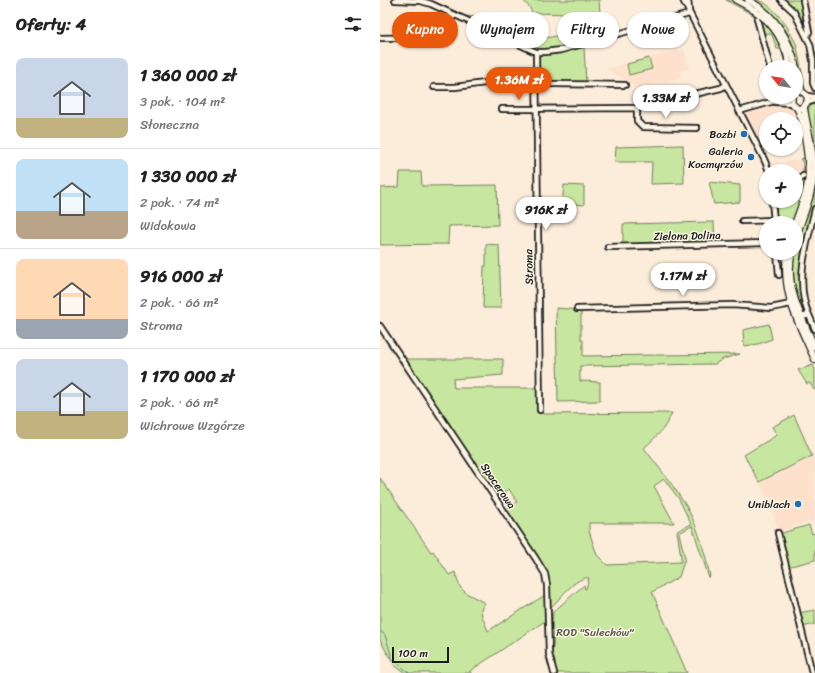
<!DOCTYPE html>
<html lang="pl">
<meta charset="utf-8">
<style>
:root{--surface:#fff;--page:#f6f6f6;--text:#222;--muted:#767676;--line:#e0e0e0;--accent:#ea580c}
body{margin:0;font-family:Sriracha,sans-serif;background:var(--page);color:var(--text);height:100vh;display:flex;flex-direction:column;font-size:15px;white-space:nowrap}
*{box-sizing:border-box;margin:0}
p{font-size:13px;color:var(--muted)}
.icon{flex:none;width:22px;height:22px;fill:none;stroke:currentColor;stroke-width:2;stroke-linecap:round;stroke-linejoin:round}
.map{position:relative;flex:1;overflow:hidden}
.panel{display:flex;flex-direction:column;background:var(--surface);width:380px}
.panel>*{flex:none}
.hud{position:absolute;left:12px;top:12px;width:363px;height:36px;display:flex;gap:8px}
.needle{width:26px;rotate:300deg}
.buttons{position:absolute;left:379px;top:60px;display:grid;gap:8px}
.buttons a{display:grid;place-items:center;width:44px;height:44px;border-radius:50%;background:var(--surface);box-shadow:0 1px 3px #0004;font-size:20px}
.scale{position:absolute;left:12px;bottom:10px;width:57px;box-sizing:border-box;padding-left:4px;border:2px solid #1c1c1c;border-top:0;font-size:11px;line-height:14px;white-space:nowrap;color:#1c1c1c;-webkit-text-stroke:3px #fcf5e5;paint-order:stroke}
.price{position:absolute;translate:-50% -34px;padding:0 9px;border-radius:14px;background:#fff;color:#222;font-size:13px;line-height:26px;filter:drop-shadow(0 1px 2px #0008)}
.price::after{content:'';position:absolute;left:50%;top:24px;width:12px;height:9px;margin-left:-6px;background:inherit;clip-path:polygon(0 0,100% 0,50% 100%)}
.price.on{background:var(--accent);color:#fff}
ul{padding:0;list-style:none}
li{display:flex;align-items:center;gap:12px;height:100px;padding:0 16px}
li+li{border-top:1px solid var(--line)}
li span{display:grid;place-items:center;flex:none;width:112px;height:80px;border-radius:8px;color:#555}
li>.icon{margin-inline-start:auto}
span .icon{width:48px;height:48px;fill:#fffc;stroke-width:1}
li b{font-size:17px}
h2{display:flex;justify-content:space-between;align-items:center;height:48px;padding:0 16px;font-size:17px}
.pill{padding:0 14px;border-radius:18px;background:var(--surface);box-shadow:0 1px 3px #0004;font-size:14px;line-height:36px}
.pill.on{background:var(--accent);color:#fff}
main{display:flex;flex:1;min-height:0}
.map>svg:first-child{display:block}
.built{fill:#fde1cd}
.green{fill:#c7e69f;stroke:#72815e;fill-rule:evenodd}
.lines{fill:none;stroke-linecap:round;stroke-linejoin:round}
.stream{stroke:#5a8495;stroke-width:1}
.minor-casing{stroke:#1c1c1c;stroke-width:8}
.major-casing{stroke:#1c1c1c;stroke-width:8}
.minor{stroke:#fcf5e5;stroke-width:4.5}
.major{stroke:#fcf5e5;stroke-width:5.5}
.poi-dot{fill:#1f6fb2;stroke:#fcf5e5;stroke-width:1.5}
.labels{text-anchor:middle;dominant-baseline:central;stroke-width:3;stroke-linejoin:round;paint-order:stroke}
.poi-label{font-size:11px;fill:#1c1c1c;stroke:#fcf5e5;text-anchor:end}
.street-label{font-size:11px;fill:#1c1c1c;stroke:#fcf5e5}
.park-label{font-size:11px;fill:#4f5943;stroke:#fcf5e5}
</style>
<main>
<section class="panel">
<h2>Oferty: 4<svg class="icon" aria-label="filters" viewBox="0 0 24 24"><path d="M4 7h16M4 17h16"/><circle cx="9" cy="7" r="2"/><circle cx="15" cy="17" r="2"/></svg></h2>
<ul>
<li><span style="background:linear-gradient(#c9d6e8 75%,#c2b280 0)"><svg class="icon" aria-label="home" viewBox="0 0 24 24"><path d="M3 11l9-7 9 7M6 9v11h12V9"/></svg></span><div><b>1 360 000 zł</b><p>3 pok. · 104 m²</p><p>Słoneczna</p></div></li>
<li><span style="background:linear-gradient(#bfe0f5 65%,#b9a48a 0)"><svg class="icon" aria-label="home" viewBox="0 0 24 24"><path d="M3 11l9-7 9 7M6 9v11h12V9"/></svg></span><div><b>1 330 000 zł</b><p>2 pok. · 74 m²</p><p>Widokowa</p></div></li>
<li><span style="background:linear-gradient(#ffd9b3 75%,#9aa5b1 0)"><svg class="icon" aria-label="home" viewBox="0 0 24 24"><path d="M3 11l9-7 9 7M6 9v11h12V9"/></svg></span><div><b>916 000 zł</b><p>2 pok. · 66 m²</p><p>Stroma</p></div></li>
<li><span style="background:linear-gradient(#c9d6e8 65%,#c2b280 0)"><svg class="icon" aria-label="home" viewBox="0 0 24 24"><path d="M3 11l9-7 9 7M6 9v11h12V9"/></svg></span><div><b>1 170 000 zł</b><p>2 pok. · 66 m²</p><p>Wichrowe Wzgórze</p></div></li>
</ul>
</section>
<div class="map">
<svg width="435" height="673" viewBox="0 0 435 673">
<rect width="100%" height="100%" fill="#fcecda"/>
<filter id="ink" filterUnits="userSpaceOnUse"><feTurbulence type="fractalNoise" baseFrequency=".025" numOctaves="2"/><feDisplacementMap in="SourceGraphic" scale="8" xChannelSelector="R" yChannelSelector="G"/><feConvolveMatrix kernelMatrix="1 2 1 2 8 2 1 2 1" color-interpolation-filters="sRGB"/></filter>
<g filter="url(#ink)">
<path class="built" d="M304 49 310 69 300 71 301 78 257 87 226 69Z
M394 104 409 106 413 110 415 119H386V145L382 146 364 113Z
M423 159V172L416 179V171H393L390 162H403Z
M435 455V520L399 532 391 509 379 482Z"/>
<path class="green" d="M143 0H219L220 13 191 16V14L152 13 150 8Z
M346 0C352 0 358 4 363 7 391 22 400 37 408 67H406L401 49H397L392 35 388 33 383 34 377 17Z
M374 0C388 0 401 18 408 28V29L416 43 424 82H421C419 70 417 57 413 45 407 27 391 10 374 0Z
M403 0H422L426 29 425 30Z
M125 15 124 28C148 39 158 41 184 34L185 44 218 37 216 39C201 43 184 50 168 50 143 49 109 27 86 17V16L98 17Z
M204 47 206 83H158L157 54H176Z
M269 58 272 69 249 75 247 64Z
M435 103V153L428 114C428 109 429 105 435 103Z
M303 145 304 183 271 184 272 162H235L236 147Z
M425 158C427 181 420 201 413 223H397L396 202 416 201V186L423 180V164L421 159Z
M20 172H41L42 186 117 185 118 225 69 226 68 244 0 245V188L19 187Z
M329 182 360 185V202L334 204Z
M435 184V206L421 271 427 312 423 314C416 293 411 275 414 253H416V246Z
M184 185 204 186V205L182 203Z
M334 222 335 245H243V224Z
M106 244 119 245 121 308H103L104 266H106Z
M176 308 201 310V340H203V356L360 354 343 359 335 364 200 366V381L220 382V401L178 402Z
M389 324 392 339 378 344 364 346 363 330Z
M24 359H123V375L73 379 74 388H160V402H163V414L292 413C285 429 277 436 264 448 276 464 290 481 301 498 317 521 324 549 330 576L329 578 312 526 299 533 305 558 299 577 272 592 307 673H176L171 658 174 639 171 638 173 612 204 585 205 589H206L209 578C195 576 179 601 168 610L167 575 124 510 137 502 129 489 117 497ZM284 479 299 499 311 524 297 531 301 557V562L227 565 217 555 209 531V523H294L274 486Z
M433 365 435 369V389L434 390 430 383 427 384 418 370Z
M414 415 432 456 379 482 364 455 397 435 392 427Z
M0 478 51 552 53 551 69 575 75 572 80 587 86 593 105 603 101 609 102 616 108 631 165 595V621L90 671 91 673H25L14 665 0 640Z
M429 525 432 534 435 533V560L407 567 399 534Z
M435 610V624L422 627 418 613Z"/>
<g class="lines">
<path class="stream" d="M0 631 5 635 12 658 29 673"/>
<defs>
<path id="minor" d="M15 0 41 1 51 4 156 52H165L181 50 309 14
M303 0 384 159 389 171
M308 0 309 10
M401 0 414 12 430 44 433 60V83L435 88
M423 0 429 32 427 36
M377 19 390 67
M0 38 57 37V24L59 19 73 17 75 15
M156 52 160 410
M54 87H75L105 83 245 85
M427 96 435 97
M293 99 341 88 346 85
M395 102 412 103
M427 103 435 100
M257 108V121L263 127 317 128
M122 109 258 108
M359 111 398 100 412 97
M416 182 423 176
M392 201 394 221
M362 221 394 220
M228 247 386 243
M397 253 399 275
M197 309 352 305 391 308 411 304
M429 315 435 329
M422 317 429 315C414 282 427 243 435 209
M0 326 156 559 165 574 167 585 169 654 174 673
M398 533 432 673"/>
<path id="major" d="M356 0C387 15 403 33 410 67
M368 0C395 14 409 38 416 67
M416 68 422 92C427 94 429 99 426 104L421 108
M412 97V103C413 105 415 106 416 107 424 116 430 169 428 181 426 195 420 209 415 223
M416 237C423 216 433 194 434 171 434 150 427 128 424 106
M407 253C401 294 419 324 435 360
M412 253C404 286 422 318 435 347"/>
</defs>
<use href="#minor" class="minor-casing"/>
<use href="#major" class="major-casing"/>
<use href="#minor" class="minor"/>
<use href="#major" class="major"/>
</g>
</g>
<g class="poi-dot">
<circle cx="364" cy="134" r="4"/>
<circle cx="371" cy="157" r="4"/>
<circle cx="418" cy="504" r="4"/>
</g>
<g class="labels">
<g class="poi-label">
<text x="356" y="134">Bozbi</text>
<text x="363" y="151">Galeria<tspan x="363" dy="13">Kocmyrzów</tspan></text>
<text x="410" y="504">Uniblach</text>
</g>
<g class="street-label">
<text transform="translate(307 236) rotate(-1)">Zielona Dolina</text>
<text transform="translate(149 267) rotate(-91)">Stroma</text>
<text transform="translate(118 486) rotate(56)">Spacerowa</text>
</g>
<g class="park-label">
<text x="215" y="632">ROD "Sulechów"</text>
</g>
</g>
</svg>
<div class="buttons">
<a><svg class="needle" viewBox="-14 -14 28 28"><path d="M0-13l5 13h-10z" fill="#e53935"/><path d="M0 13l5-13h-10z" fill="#767676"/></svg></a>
<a><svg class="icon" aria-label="locate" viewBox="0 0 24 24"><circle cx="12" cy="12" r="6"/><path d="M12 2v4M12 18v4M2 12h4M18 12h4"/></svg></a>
<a>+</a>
<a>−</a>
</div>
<div class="scale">100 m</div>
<b class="price on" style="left:139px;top:101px">1.36M zł</b>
<b class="price" style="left:286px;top:119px">1.33M zł</b>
<b class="price" style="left:166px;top:231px">916K zł</b>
<b class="price" style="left:303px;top:297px">1.17M zł</b>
<div class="hud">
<a class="pill on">Kupno</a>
<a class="pill">Wynajem</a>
<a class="pill">Filtry</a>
<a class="pill">Nowe</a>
</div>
</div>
</main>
